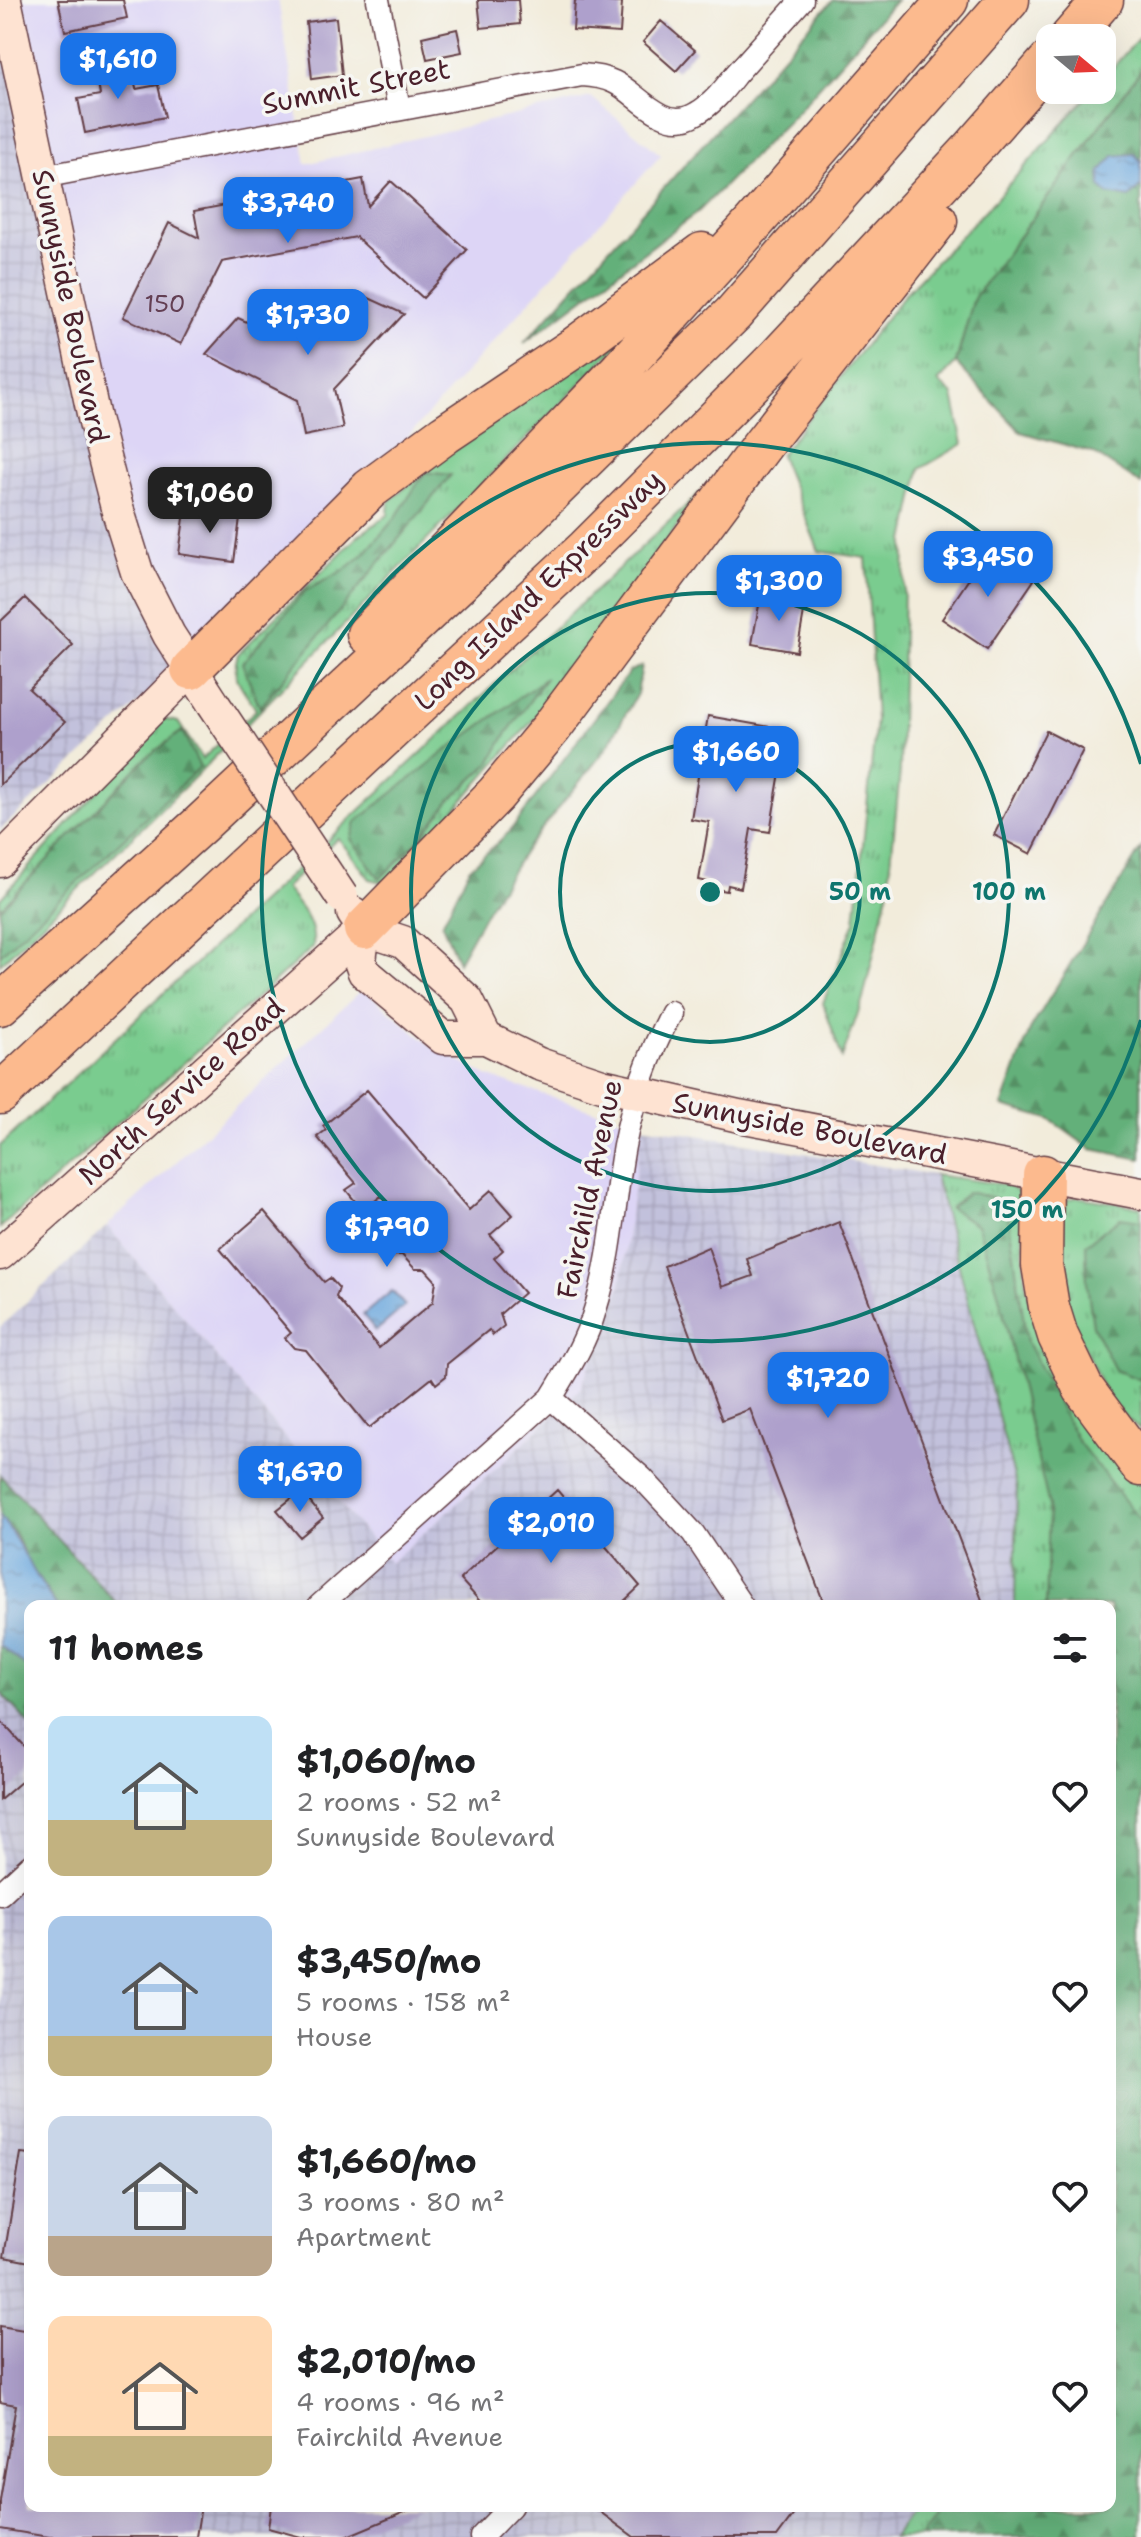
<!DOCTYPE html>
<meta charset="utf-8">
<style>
:root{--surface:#fff;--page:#f6f6f6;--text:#202124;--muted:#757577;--accent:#1a73e8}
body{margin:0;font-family:"Shantell Sans",sans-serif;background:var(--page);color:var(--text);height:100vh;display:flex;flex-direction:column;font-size:30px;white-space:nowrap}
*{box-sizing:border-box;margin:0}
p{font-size:26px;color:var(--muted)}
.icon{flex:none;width:44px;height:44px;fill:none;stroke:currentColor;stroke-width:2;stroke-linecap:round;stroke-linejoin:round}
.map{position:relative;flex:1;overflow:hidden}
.panel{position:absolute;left:24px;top:1600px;width:1092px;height:912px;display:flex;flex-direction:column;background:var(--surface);border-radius:16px;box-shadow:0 8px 32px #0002}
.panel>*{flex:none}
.needle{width:52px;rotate:109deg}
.buttons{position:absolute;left:1036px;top:24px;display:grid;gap:16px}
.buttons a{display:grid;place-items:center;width:80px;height:80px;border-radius:16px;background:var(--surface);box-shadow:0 8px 32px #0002;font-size:40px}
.price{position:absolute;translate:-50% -68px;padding:0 18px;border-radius:16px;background:var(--accent);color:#fff;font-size:26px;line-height:52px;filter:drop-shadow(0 2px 4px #0008)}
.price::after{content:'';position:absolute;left:50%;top:48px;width:24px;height:18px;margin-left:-12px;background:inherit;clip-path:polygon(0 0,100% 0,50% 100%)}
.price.on{background:#222;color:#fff}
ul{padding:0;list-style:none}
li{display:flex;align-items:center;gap:24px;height:200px;padding:0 24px}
li span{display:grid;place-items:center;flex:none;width:224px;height:160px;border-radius:16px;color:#555}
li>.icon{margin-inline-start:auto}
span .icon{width:96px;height:96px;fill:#fffc;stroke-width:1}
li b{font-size:34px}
h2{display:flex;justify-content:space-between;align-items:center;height:96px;padding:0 24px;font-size:34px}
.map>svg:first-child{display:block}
.built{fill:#ddd5f6}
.industrial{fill:url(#industrial-grid)}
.grass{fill:url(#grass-tufts);stroke:#62765d;stroke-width:2}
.forest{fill:url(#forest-firs);stroke:#566852;stroke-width:2}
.water{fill:url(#water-ripples);stroke:#5b6384;stroke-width:2}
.building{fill:#aea0cc}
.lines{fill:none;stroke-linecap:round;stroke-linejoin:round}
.street-casing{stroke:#633e45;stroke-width:25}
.secondary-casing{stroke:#633e45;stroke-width:35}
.highway-casing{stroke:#633e45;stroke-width:43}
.street{stroke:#fff;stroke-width:22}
.secondary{stroke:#fee3d2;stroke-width:32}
.highway{stroke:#fcba8e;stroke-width:40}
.secondary-bridge-casing{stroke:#633e45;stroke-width:35;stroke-linecap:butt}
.secondary-bridge{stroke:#fee3d2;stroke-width:32}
.ring{fill:none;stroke:#0f766e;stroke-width:4}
.labels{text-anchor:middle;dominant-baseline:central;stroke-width:7;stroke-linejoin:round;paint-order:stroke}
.number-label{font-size:24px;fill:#633f53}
.street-label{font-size:28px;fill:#4a1f2b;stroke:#f6f6f2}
.centre{fill:#0f766e;stroke:#f6f6f2;stroke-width:4}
.ring-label{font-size:24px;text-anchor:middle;font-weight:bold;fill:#0f766e;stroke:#f6f6f2;stroke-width:7;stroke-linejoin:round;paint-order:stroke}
</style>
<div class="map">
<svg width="1141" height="2537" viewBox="0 0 1141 2537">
<defs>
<pattern id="industrial-grid" width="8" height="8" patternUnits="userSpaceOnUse" patternTransform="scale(2)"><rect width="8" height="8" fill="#c2c1dc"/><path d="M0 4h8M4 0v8" fill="none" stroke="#a8a5bd"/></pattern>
<pattern id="grass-tufts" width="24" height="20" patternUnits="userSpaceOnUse" patternTransform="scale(2)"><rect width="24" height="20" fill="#7acc8f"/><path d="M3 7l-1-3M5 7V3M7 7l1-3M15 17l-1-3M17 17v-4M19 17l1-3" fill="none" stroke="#66a575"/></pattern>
<pattern id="forest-firs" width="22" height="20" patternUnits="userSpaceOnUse" patternTransform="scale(2)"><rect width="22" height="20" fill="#63b07a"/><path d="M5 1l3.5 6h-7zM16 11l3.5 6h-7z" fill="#548f64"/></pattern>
<pattern id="water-ripples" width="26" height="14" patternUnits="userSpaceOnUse" patternTransform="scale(2)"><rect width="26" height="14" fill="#6ca7dd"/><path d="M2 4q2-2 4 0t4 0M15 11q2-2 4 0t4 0" fill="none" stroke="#5b87b3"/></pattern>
</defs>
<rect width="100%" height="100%" fill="#f6f6f2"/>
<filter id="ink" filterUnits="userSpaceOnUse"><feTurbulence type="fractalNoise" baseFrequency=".0125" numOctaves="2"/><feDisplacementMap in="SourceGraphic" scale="16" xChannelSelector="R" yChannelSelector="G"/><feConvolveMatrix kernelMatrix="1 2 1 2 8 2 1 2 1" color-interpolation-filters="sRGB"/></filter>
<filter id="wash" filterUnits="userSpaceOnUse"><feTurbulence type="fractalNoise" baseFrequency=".006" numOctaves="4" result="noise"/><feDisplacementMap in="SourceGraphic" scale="32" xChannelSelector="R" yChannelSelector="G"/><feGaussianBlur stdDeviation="1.8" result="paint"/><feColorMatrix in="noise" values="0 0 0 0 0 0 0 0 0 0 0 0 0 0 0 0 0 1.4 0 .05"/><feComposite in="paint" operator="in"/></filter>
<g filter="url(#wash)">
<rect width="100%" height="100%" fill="#f2ecdb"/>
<path class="built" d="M11 0H278L306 164 591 97 661 155 369 480 183 668 133 568Z
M363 989 431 1046 487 1076 642 1126 621 1284 581 1388 507 1459 390 1563 107 1226Z"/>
<path class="industrial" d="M0 0 91 416 183 668 128 712 0 830Z
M642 1126 935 1175 1017 1488 1015 1606H30V2506H916L893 2537H0V1327L107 1226 390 1563 507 1459 581 1388 621 1284Z"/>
<path class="grass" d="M1141 35V70L974 298 956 363 938 382 953 395 963 444 920 469 905 541 900 771 888 893 863 999 842 1058 823 1003 855 921 876 720 866 558 819 551 780 455 905 294 995 200 1093 90H1102V80Z
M615 337 621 342 202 770 0 964V899L163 719 178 722 202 759 256 710C245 688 229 680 238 654L358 536 388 515 389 501 451 451Z
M705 488 548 703 395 878 381 882 370 879 338 838 285 888C300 907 316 922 313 947L0 1228V1146Z
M935 1175 1008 1185 1018 1192 1022 1203 1025 1280 1037 1329 1059 1388 1141 1484V2537H893L916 2506H1110V1606H1015L1017 1488Z
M1078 1197 1141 1207V1430L1112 1406 1059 1296 1056 1209 1064 1200Z"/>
<path class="forest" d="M833 0H896L794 115 699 211 524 343Z
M1141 70V484L1093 453 1021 432 956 363 974 298Z
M425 472 451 475 260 708 242 663 305 591 346 569 365 553 396 517Z
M642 666 637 694 606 749 527 847 487 910 458 962 442 924 469 869 509 832 630 671Z
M546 678 505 736 490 763 451 799 420 839 380 879 351 839 356 822 443 753Z
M182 731 200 767 0 955V909L147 757Z
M1141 848V1159L1091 1149 1049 1119 1002 1106 1030 1030Z
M968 1192 1006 1201 1027 1342 1077 1440 1141 1521V2537H921L942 2506H1110V1606H1046L1049 1506 998 1292 978 1226 950 1208Z
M1120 1218 1141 1221V1380L1115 1370 1093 1326 1087 1284 1086 1244Z
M0 1475 119 1606H57L28 1563 18 1539 0 1516Z
M0 1645 30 1670V1725L0 1692Z"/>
<path class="water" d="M1134 154 1141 161V186L1129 198 1108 194 1101 187 1100 172 1114 156Z
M392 1291 405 1306 376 1331 363 1315Z
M0 1516C22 1544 34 1578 57 1606H30V1670L0 1645Z"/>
<g id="blocks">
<path class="building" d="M58 0H123L127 18 65 31Z
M478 0H518L520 24 481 28Z
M575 0 622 3 620 33 573 30Z
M336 18 342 75 312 79 306 22Z
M661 21 695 50 676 71 643 42Z
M457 29 462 52 427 59 422 37Z
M111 54 116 83 134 79 136 89 158 85 165 117 85 133 78 99 100 95 94 58Z
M363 179 368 206 391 181 467 250 423 298 356 237 222 262 181 344 123 317 169 223 199 238 194 211Z
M360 294 404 314 334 389 343 428 304 436 297 400 206 354 238 318 267 331 338 318Z
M199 508 227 512 230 516 240 518 234 562 179 554 185 511 195 512Z
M989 549 1034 580 987 649 942 619Z
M761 594 806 601 797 652 752 644Z
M25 598 73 645 29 689 65 722 0 785V622Z
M708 716 787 730 770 832 751 829 741 888 728 885 727 891 711 888 712 883 699 880 709 822 691 819Z
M1046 731 1083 750 1031 854 994 835Z
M367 1090 469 1210 491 1190 513 1215 490 1235 503 1250 494 1258 524 1293 500 1314 504 1326 493 1335 489 1330 447 1364 446 1376 436 1384 432 1378 369 1428 306 1350 294 1348 285 1338 291 1333 220 1249 264 1211 324 1282 330 1278 339 1288 336 1297 379 1348 433 1302 436 1281 425 1269H415L402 1255H391L382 1244 405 1225 381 1196 363 1211 346 1190 356 1183 317 1137 326 1130 323 1126Z
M839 1222 982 1600 965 1606H825L750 1409 722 1420 664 1266 708 1247 722 1287 753 1276 747 1259Z
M557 1490 640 1586 619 1606H484L460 1579Z
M301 1491 323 1518 300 1537 277 1510Z
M0 1720 30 1753V1774L0 1800Z
M21 2153 30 2154V2262L4 2257Z
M0 2326 30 2331V2506H201L196 2537H49L0 2529V2500L16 2405 0 2402Z
M271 2506H419L345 2537H301L268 2528Z
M592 2506H800L777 2537H634Z"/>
</g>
</g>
<g filter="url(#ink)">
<use href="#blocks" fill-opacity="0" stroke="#633e45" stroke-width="2"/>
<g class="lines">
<defs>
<path id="street" d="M378 0 399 108
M42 177 582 75C626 77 629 98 662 115 674 121 686 120 697 113 713 104 725 88 736 74 758 49 780 25 802 0
M551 1398 642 1478 693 1533 742 1606
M319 1606 551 1398C568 1370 586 1342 595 1310 612 1257 614 1201 624 1146 633 1100 649 1054 671 1013
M0 1894 30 1866
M481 2537 511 2506"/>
<path id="secondary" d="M5 0 94 418 117 508 137 572 169 635 213 703
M0 861 191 669
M353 913 364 929 403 942 467 1000 486 1038
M364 929 360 961 364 972 443 1038H486L539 1064 602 1085 739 1116 1141 1193
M0 1254 364 929"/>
<path id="highway" d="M1070 38 1103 0
M367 634 620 370 751 226 948 0
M191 669 370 489 445 434 575 347 702 253
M364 929 496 794 552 727 763 444 937 221
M0 1005 201 824 459 583 733 314 1009 0
M0 1094 586 549 777 358 973 148 1050 60
M1043 1175 1042 1265 1049 1307 1058 1336 1083 1388 1141 1466"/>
</defs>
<use href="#street" class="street-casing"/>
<use href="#secondary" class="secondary-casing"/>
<use href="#highway" class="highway-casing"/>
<use href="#street" class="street"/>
<use href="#secondary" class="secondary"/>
<use href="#highway" class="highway"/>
<defs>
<path id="secondary-bridge" d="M213 703 342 897"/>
</defs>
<use href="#secondary-bridge" class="secondary-bridge-casing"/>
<use href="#secondary-bridge" class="secondary-bridge"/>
</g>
</g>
<g class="ring">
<circle cx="710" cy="892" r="150"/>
<circle cx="710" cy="892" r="299"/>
<path d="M1141 1020A449 449 0 1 1 1141 764"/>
</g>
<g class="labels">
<g class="number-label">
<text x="165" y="304">150</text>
</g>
<g class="street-label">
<text transform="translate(356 86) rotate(-11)">Summit Street</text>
<text transform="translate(71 306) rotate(78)">Sunnyside Boulevard</text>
<text transform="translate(538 590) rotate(-44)">Long Island Expressway</text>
<text transform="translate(181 1091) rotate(-42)">North Service Road</text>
<text transform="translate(810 1128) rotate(11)">Sunnyside Boulevard</text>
<text transform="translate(589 1189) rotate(-78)">Fairchild Avenue</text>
</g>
</g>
<circle cx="710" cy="892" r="12" class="centre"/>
<g class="ring-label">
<text x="860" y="900">50 m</text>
<text x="1009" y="900">100 m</text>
<text x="1027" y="1218">150 m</text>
</g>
</svg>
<div class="buttons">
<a><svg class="needle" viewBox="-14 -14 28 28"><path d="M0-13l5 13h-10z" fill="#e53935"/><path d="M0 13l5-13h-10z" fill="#757577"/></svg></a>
</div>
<b class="price" style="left:118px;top:101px">$1,610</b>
<b class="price" style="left:288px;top:245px">$3,740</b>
<b class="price" style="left:308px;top:357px">$1,730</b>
<b class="price on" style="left:210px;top:535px">$1,060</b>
<b class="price" style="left:988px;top:599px">$3,450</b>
<b class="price" style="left:779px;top:623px">$1,300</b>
<b class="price" style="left:736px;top:794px">$1,660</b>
<b class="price" style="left:387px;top:1269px">$1,790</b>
<b class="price" style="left:828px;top:1420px">$1,720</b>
<b class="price" style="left:300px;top:1514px">$1,670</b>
<b class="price" style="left:551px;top:1565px">$2,010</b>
<section class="panel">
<h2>11 homes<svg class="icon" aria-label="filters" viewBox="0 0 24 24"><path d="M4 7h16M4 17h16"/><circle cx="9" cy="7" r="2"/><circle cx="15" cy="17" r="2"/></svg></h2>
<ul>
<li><span style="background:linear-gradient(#bfe0f5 65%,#c2b280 0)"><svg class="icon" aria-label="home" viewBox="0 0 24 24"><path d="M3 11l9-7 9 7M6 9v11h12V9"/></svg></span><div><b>$1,060/mo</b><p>2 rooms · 52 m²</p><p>Sunnyside Boulevard</p></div><svg class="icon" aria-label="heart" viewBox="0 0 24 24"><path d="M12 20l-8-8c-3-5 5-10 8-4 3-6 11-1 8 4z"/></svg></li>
<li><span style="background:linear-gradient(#a9c7e8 75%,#c2b280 0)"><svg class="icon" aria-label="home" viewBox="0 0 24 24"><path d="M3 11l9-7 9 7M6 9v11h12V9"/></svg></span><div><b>$3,450/mo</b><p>5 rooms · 158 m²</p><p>House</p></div><svg class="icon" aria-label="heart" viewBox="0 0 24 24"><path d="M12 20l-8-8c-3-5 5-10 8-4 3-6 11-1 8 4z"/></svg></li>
<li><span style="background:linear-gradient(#c9d6e8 75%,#b9a48a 0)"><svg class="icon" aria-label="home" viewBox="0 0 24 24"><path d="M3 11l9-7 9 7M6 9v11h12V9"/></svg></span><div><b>$1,660/mo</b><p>3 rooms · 80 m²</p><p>Apartment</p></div><svg class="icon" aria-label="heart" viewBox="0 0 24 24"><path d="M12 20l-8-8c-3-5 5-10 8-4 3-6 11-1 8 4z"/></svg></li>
<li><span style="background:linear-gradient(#ffd9b3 75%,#c2b280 0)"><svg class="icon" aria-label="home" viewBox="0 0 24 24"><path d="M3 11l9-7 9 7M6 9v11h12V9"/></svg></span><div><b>$2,010/mo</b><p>4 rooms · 96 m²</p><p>Fairchild Avenue</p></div><svg class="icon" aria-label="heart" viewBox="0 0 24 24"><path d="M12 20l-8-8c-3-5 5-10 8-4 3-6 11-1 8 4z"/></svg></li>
</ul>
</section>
</div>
